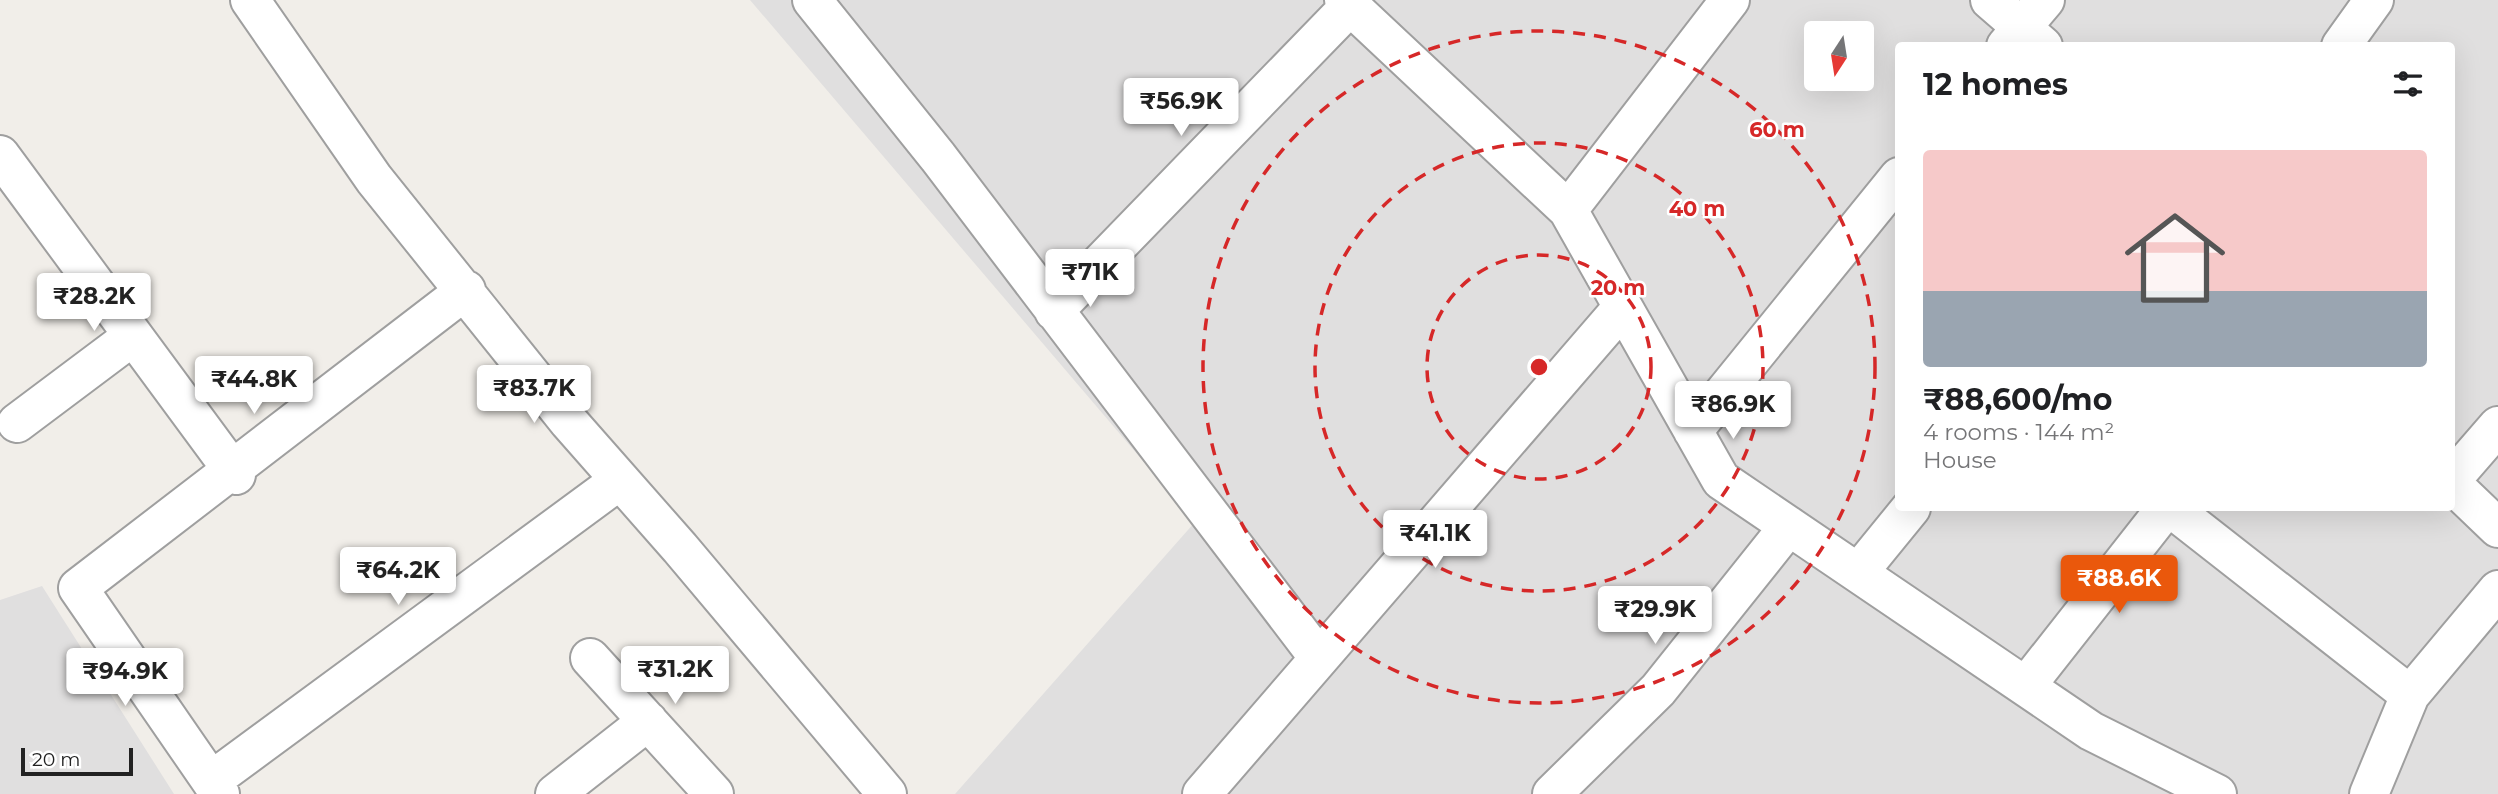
<!DOCTYPE html>
<meta charset="utf-8">
<style>
:root{--surface:#fff;--page:#f2f2f2;--text:#202124;--muted:#757577;--accent:#ea580c}
body{margin:0;font-family:Montserrat,sans-serif;background:var(--page);color:var(--text);height:100vh;display:flex;flex-direction:column;font-size:26px;white-space:nowrap}
*{box-sizing:border-box;margin:0}
p{font-size:23px;color:var(--muted)}
.icon{flex:none;width:38px;height:38px;fill:none;stroke:currentColor;stroke-width:2;stroke-linecap:round;stroke-linejoin:round}
.map{position:relative;flex:1;overflow:hidden}
.sheet{position:absolute;left:1895px;top:42px;width:560px;height:469px;display:flex;flex-direction:column;background:var(--surface);border-radius:7px;box-shadow:0 7px 28px #0002}
.sheet>*{flex:none}
.needle{width:46px;rotate:192deg}
.buttons{position:absolute;left:1804px;top:21px;display:grid;gap:14px}
.buttons a{display:grid;place-items:center;width:70px;height:70px;border-radius:7px;background:var(--surface);box-shadow:0 7px 28px #0002;font-size:35px}
.scale{position:absolute;left:21px;bottom:18px;width:112px;box-sizing:border-box;padding-left:7px;border:4px solid #222;border-top:0;font-size:19px;line-height:24px;white-space:nowrap;color:#222;-webkit-text-stroke:5px #fff;paint-order:stroke}
.price{position:absolute;translate:-50% -60px;padding:0 16px;border-radius:7px;background:#fff;color:#222;font-size:23px;line-height:46px;filter:drop-shadow(0 2px 4px #0008)}
.price::after{content:'';position:absolute;left:50%;top:42px;width:21px;height:16px;margin-left:-10px;background:inherit;clip-path:polygon(0 0,100% 0,50% 100%)}
.price.selected{background:var(--accent);color:#fff}
ul{padding:0;list-style:none}
li{display:grid;align-content:center;gap:14px;height:371px;padding:0 28px}
li span{display:grid;place-items:center;height:217px;border-radius:7px;color:#555}
li>.icon{margin-inline-start:auto}
span .icon{width:126px;height:126px;fill:#fffc;stroke-width:1}
li b{font-size:30px}
h2{display:flex;justify-content:space-between;align-items:center;height:84px;padding:0 28px;font-size:30px}
.map>svg:first-child{display:block}
.residential{fill:#e0dfdf;fill-rule:evenodd}
.lines{fill:none;stroke-linecap:round;stroke-linejoin:round}
.minor-casing{stroke:#9f9f9f;stroke-width:42}
.minor{stroke:#fff;stroke-width:38}
.ring{fill:none;stroke:#d62828;stroke-width:3.5;stroke-dasharray:12 9}
.centre{fill:#d62828;stroke:#fff;stroke-width:3.5}
.ring-label{font-size:21px;text-anchor:middle;font-weight:bold;fill:#d62828;stroke:#fff;stroke-width:5;stroke-linejoin:round;paint-order:stroke}
</style>
<div class="map">
<svg width="2498" height="794" viewBox="0 0 2498 794">
<rect width="100%" height="100%" fill="#f1eee9"/>
<path class="residential" d="M750 0H2498V794H955L1195 522ZM1816 33H1862V79H1816ZM1899 46H2452V508H1899Z
M42 586 174 794H0V600Z"/>
<g class="lines">
<defs>
<path id="minor" d="M250 0 374 179 569 422 680 548 887 794
M812 0 938 157 1319 658
M1344 0 1568 210 1721 480 2091 731 2217 794
M1990 0 2043 46
M2006 46 2045 0
M2341 46 2374 0
M0 155 236 475
M1568 210 1730 0
M1054 311 1350 6
M17 423 133 336
M1693 431 1899 177
M2452 479 2498 426
M2452 484 2498 528
M2171 508 2410 695
M1858 573 1911 508
M590 658 714 794
M2026 686 2166 508
M211 781 620 480
M220 794 78 588 466 290
M555 794 648 721
M1202 794 1623 307
M1552 794 1658 690 1789 526
M2369 794 2410 695 2498 590"/>
</defs>
<use href="#minor" class="minor-casing"/>
<use href="#minor" class="minor"/>
</g>
<g class="ring">
<circle cx="1539" cy="367" r="112"/>
<circle cx="1539" cy="367" r="224"/>
<circle cx="1539" cy="367" r="336"/>
</g>
<circle cx="1539" cy="367" r="10" class="centre"/>
<g class="ring-label">
<text x="1777" y="137">60 m</text>
<text x="1697" y="216">40 m</text>
<text x="1618" y="295">20 m</text>
</g>
</svg>
<div class="buttons">
<a><svg class="needle" viewBox="-14 -14 28 28"><path d="M0-13l5 13h-10z" fill="#e53935"/><path d="M0 13l5-13h-10z" fill="#757577"/></svg></a>
</div>
<div class="scale">20 m</div>
<b class="price" style="left:1181px;top:138px">₹56.9K</b>
<b class="price" style="left:1090px;top:309px">₹71K</b>
<b class="price" style="left:94px;top:333px">₹28.2K</b>
<b class="price" style="left:254px;top:416px">₹44.8K</b>
<b class="price" style="left:534px;top:425px">₹83.7K</b>
<b class="price" style="left:1733px;top:441px">₹86.9K</b>
<b class="price" style="left:1435px;top:570px">₹41.1K</b>
<b class="price" style="left:398px;top:607px">₹64.2K</b>
<b class="price selected" style="left:2119px;top:615px">₹88.6K</b>
<b class="price" style="left:1655px;top:646px">₹29.9K</b>
<b class="price" style="left:675px;top:706px">₹31.2K</b>
<b class="price" style="left:125px;top:708px">₹94.9K</b>
<section class="sheet">
<h2>12 homes<svg class="icon" aria-label="filters" viewBox="0 0 24 24"><path d="M4 7h16M4 17h16"/><circle cx="9" cy="7" r="2"/><circle cx="15" cy="17" r="2"/></svg></h2>
<ul>
<li><span style="background:linear-gradient(#f6c9c9 65%,#9aa5b1 0)"><svg class="icon" aria-label="home" viewBox="0 0 24 24"><path d="M3 11l9-7 9 7M6 9v11h12V9"/></svg></span><div><b>₹88,600/mo</b><p>4 rooms · 144 m²</p><p>House</p></div></li>
</ul>
</section>
</div>
